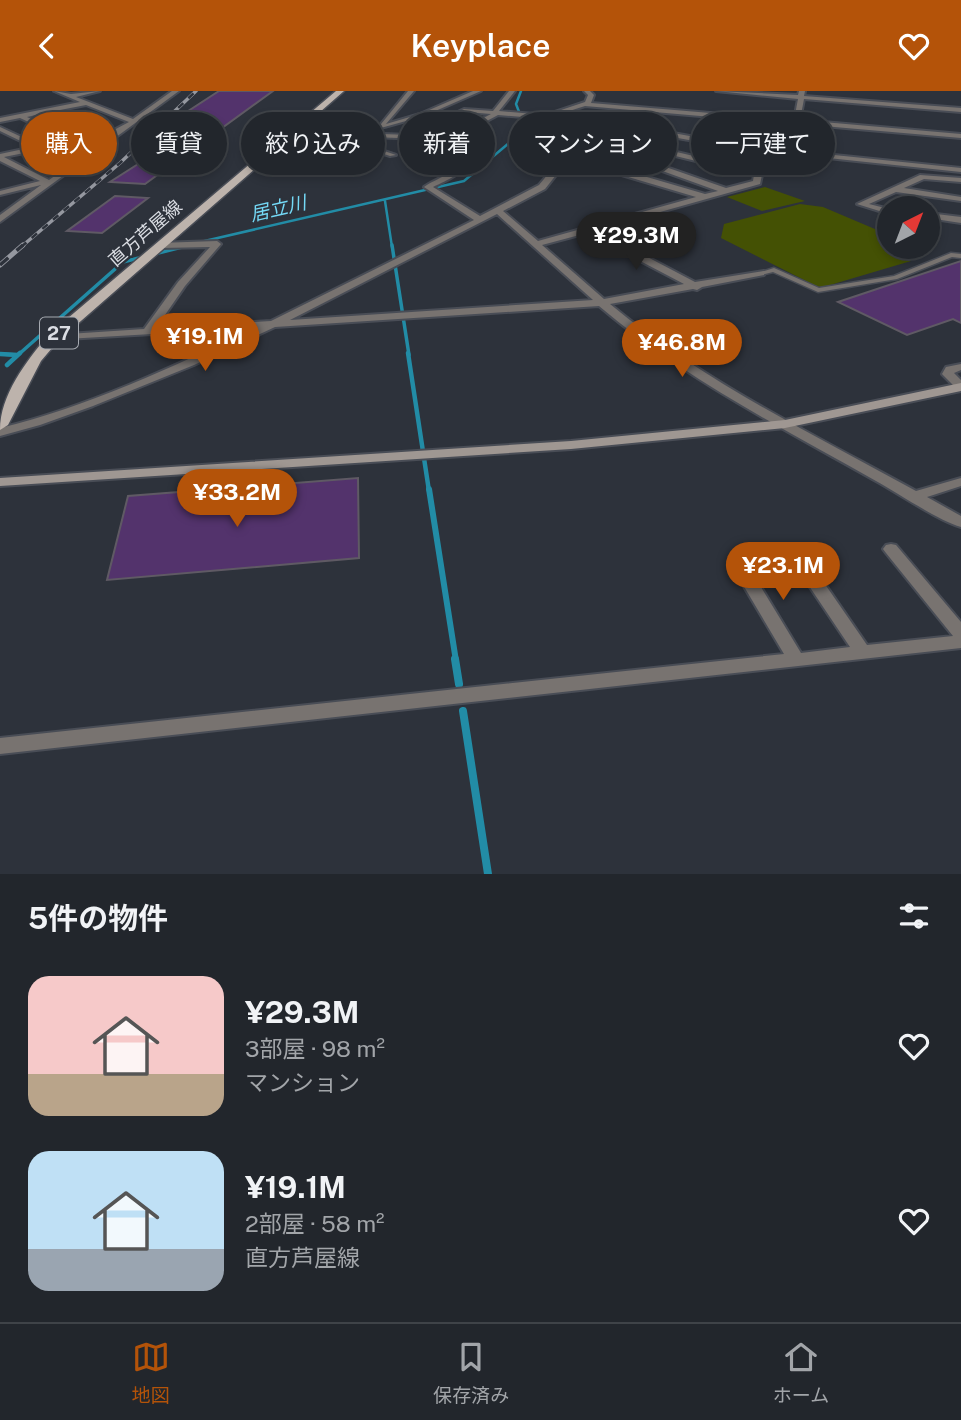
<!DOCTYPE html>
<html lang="ja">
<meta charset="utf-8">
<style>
:root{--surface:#22262c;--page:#2a2e34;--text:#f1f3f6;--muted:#a2a5a9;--line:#3f4348;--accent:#b45309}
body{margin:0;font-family:"Public Sans","Noto Sans JP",sans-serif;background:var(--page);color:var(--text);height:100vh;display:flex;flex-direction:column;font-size:26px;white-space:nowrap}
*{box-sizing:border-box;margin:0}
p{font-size:23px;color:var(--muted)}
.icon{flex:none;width:38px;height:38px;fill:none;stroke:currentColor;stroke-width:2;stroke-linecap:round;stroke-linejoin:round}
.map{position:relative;height:783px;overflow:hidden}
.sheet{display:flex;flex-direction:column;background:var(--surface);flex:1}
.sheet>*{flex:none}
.hud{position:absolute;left:21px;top:21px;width:920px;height:63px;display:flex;gap:14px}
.needle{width:46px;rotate:42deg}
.fabs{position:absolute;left:877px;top:105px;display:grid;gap:14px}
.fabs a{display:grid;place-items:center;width:63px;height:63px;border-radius:50%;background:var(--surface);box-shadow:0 4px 10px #0003,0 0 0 2px var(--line);font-size:35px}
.price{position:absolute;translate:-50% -60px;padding:0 16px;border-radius:24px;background:var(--accent);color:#fff;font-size:23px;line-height:46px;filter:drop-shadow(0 2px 4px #0008)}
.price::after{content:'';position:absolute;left:50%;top:42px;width:21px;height:16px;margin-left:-10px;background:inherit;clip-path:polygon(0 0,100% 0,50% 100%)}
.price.selected{background:#222;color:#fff}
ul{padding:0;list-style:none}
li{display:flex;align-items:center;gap:21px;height:175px;padding:0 28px}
li span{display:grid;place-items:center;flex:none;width:196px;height:140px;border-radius:21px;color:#555}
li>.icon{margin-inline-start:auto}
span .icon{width:84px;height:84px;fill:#fffc;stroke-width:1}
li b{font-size:30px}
h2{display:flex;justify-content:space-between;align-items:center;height:84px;padding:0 28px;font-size:30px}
.chip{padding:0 24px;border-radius:32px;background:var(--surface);box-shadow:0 4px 10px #0003,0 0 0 2px var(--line);font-size:24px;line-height:63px}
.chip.selected{background:var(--accent);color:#fff}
header{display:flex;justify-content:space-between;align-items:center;height:91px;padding:0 28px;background:var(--accent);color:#fff;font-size:32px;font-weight:600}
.tab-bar{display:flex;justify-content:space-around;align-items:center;height:98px;border-top:2px solid var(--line);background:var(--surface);font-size:19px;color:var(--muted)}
.tab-bar a{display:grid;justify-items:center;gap:4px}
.tab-bar .selected{color:var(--accent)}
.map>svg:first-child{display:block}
.green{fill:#445104}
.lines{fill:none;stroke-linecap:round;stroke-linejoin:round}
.stream-far4{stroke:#228ca6;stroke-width:2.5}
.stream-far3{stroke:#228ca6;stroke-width:3.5}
.stream-far2{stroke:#228ca6;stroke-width:4.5}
.stream-far1{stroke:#228ca6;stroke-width:6}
.stream{stroke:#228ca6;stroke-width:8}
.building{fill:#53336c;stroke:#5f5a64;stroke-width:2}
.lane-casing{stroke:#494d56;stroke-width:3}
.street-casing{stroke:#494d56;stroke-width:4}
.secondary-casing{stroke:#494d56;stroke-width:4}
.primary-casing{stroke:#494d56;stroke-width:3}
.lane{fill:#787370;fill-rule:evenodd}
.street{fill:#787370;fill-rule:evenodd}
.secondary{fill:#9f9792;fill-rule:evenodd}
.primary{fill:#bdb3ac;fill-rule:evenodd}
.rail-far1-casing{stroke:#9598a0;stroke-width:3.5}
.rail-casing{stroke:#9598a0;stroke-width:5}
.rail-far1{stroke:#2d323b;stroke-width:2.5;stroke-dasharray:7;stroke-linecap:butt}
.rail{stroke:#2d323b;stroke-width:3.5;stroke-dasharray:11;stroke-linecap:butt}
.labels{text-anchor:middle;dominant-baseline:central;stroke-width:5;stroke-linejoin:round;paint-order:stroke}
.far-street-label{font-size:18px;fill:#dadde3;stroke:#2d323b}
.far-water-label{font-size:19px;font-style:italic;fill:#74d9f6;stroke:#2d323b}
.shield{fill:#2d323b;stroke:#a6aab1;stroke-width:2}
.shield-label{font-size:19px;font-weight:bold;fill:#dadde3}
</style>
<header><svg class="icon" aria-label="back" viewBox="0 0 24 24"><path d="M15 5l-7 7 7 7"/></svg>Keyplace<svg class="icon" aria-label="heart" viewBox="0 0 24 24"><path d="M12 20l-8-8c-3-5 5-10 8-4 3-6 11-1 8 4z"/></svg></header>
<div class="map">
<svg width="961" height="783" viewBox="0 0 961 783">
<rect width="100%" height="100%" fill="#2d323b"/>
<path class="green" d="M765 96 805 110 762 120 727 106Z
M800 113 823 116 889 144V156H913L902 160 911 170 820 197 721 147 724 133Z"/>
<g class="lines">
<path class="stream-far4" d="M385 110 392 156
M196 152 464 90 509 52 521 26 516 13 521 0
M182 156 186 155"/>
<path class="stream-far3" d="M392 154 409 264
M0 263 18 264
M18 264 123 171 186 155"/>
<path class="stream-far2" d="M408 262 429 400
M0 263 18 264
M7 274 20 262"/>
<path class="stream-far1" d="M429 398 456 570"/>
<path class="stream" d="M455 568 459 593
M463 620 488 783"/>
</g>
<path class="building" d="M219 0H273L145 93 110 91 146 68 137 67 185 28H176Z
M115 105 148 107 102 142 67 140Z
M961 170V232L953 228 907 244 838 211Z
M358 387 359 467 107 489 128 405Z"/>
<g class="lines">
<defs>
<path id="lane" d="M951 162 961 163V167L952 166 897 188 818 201 773 181 761 184 758 182 774 177 819 197 894 185Z"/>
<path id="street" d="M54 0 71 3 100 0 76 6 133 28 172 0H179L0 131V124L41 94 0 104V100L40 90 0 70V63L33 56 0 40V36L41 55 67 49 20 27 0 31V27L80 11ZM86 14 129 31 112 40 60 19ZM53 20 105 42 75 48 27 26ZM110 45 49 89 4 66Z
M408 0H414L386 33 420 23 473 0H481L424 25 377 38Z
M509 0H515L499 20 546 24 585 11 588 4 584 0H590L594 4 591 12 794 29 798 8 716 0 798 4 799 0H805L804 5 961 17V21L804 8 800 29 961 43V47L800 33 795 60 961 77V81L790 63 762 84 760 93 596 139 695 191 764 180V184L702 196 697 199 693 198 610 213C701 289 812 343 916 400L961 387V395L927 406 961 425V436C939 430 898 402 876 390 782 337 682 286 599 215L275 236 194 274 93 315 40 334 0 345V337C85 317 175 275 255 237L49 249V245L53 244 144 238 178 191 210 156 161 157 158 156V152L217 150 221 153 185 195 156 237 271 230 474 129 424 96C438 86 456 84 461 66L450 49 294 43 292 40 411 44 464 18 493 20ZM585 15 793 33 788 59 739 54 563 22ZM467 21 491 23 447 46 421 45ZM498 24 546 28 555 25 739 58 782 63 757 80 630 50 607 56 549 31 546 33 563 65 539 94 480 125 433 96C449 88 463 84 469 66L455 47ZM556 39 600 58 571 65V69L696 106 538 150 503 120 545 98 571 65ZM630 54 754 84 753 90 726 97 614 58ZM607 60 718 100 705 103 582 67ZM497 123 593 209 290 229ZM587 142 684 193 604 208 542 154Z
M345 48H349L396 64 390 65 345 50Z
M920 84 961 87V91L924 88 904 97 961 106V110L896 101 869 113 889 118V123L857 113Z
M928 122 961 126V132L928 127Z
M961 273V279L954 282 961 289V299L957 298 942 283 946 276Z
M891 453 896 454 961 531V557L0 663V647L784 563 730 472 732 468H744L801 562 850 556 795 474 797 470H809L867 554 953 545 886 462 883 458 886 454Z"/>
<path id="secondary" d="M961 292V300L785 337 571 358 0 395V387L571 350 785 329Z"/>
<path id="primary" d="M336 0H344L58 250 41 270 8 334 0 339C0 304 26 271 48 244Z"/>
</defs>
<use href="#lane" class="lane-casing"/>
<use href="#street" class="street-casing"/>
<use href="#secondary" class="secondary-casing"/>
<use href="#primary" class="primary-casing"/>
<use href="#lane" class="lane"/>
<use href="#street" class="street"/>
<use href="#secondary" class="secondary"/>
<use href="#primary" class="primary"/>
<defs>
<path id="rail-far1" d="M21 156 120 72 196 0"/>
<path id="rail" d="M0 174 23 154"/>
</defs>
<use href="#rail-far1" class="rail-far1-casing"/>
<use href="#rail" class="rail-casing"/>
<use href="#rail-far1" class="rail-far1"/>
<use href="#rail" class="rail"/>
</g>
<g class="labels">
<g class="far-street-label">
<text transform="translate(145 142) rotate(-41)">直方芦屋線</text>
</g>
<g class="far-water-label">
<text transform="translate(278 117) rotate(-13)">居立川</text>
</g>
<rect class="shield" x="40" y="226.5" width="38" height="31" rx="5"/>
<g class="shield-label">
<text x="59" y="242">27</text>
</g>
</g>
</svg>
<div class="fabs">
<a><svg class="needle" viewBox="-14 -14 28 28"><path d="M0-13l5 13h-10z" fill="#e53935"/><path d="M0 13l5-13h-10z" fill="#a2a5a9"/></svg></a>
</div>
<b class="price selected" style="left:636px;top:181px">¥29.3M</b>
<b class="price" style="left:205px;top:282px">¥19.1M</b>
<b class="price" style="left:682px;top:288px">¥46.8M</b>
<b class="price" style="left:237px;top:438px">¥33.2M</b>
<b class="price" style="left:783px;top:511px">¥23.1M</b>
<div class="hud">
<a class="chip selected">購入</a>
<a class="chip">賃貸</a>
<a class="chip">絞り込み</a>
<a class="chip">新着</a>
<a class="chip">マンション</a>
<a class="chip">一戸建て</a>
</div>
</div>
<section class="sheet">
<h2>5件の物件<svg class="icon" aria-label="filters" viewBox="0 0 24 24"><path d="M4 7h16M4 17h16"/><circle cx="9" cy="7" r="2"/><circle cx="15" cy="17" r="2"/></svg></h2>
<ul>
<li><span style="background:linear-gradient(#f6c9c9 70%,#b9a48a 0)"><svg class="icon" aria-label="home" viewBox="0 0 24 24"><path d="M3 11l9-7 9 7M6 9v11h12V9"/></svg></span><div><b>¥29.3M</b><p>3部屋 · 98 m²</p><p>マンション</p></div><svg class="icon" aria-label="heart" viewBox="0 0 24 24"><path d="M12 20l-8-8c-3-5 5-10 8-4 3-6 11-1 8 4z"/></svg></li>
<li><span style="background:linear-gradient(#bfe0f5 70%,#9aa5b1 0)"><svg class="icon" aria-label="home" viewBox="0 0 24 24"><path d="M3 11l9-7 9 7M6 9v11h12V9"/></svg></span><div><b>¥19.1M</b><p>2部屋 · 58 m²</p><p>直方芦屋線</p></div><svg class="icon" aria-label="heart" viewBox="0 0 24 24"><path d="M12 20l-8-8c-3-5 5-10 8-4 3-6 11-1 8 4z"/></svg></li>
</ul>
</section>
<nav class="tab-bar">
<a class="selected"><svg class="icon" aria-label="map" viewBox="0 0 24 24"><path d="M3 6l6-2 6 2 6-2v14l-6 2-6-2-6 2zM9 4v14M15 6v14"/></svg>地図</a>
<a><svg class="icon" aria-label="saved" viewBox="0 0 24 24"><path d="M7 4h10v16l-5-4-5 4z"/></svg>保存済み</a>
<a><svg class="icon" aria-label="home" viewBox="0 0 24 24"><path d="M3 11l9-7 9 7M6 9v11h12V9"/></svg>ホーム</a>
</nav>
